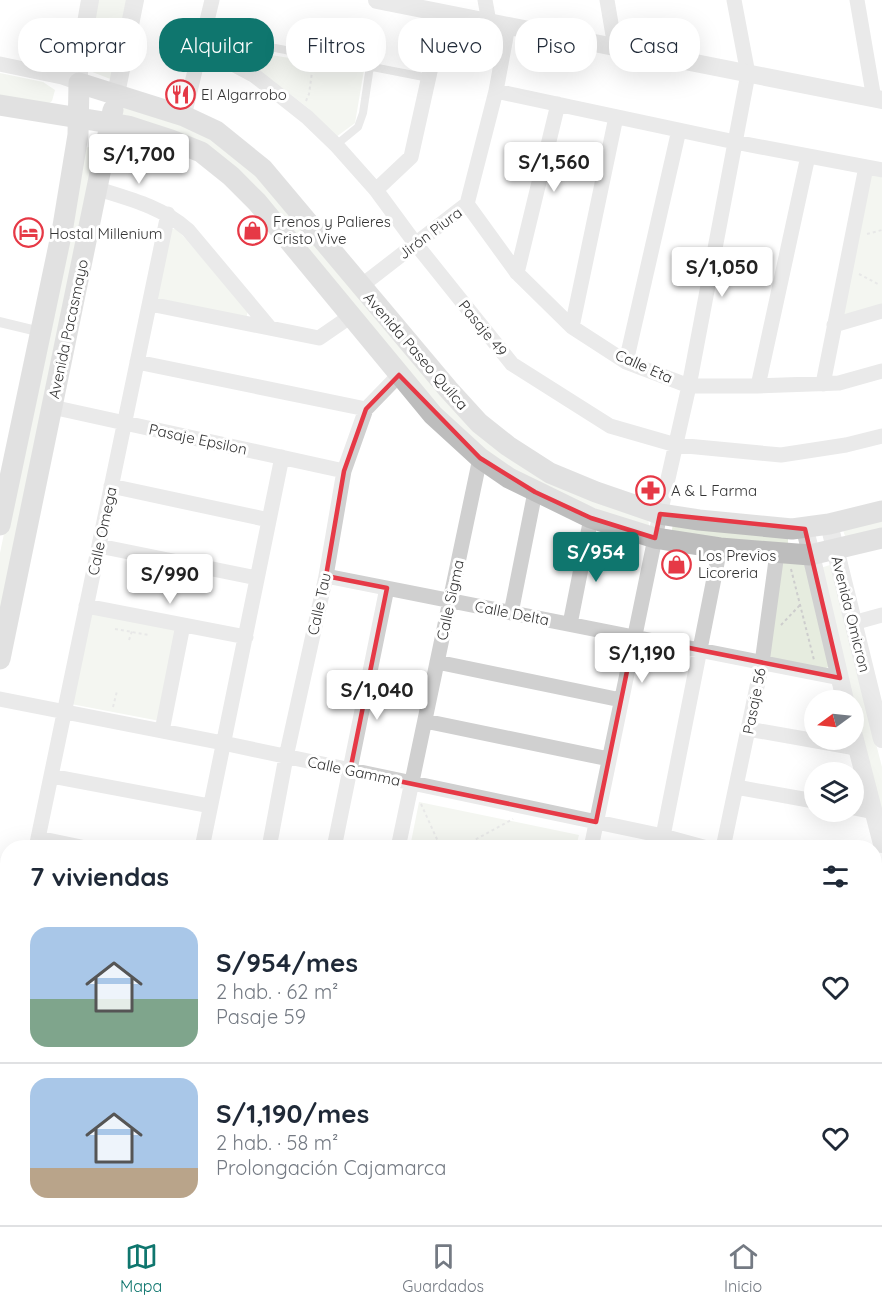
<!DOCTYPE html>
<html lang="es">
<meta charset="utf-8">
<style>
:root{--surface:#fff;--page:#f2f2f3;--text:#1f2937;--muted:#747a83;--line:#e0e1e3;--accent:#0f766e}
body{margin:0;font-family:Quicksand,sans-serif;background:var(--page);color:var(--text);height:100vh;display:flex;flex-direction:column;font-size:22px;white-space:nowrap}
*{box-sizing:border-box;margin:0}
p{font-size:20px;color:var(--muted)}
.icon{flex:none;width:33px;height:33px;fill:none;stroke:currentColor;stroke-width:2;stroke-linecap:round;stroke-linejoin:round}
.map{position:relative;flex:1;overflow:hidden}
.side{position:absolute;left:0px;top:840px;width:882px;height:386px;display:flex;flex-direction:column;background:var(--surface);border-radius:24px 24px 0 0;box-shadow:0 6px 24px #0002}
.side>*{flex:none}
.guide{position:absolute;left:18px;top:18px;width:846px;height:54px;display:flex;gap:12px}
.needle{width:39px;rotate:255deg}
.tools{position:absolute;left:804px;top:690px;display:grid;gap:12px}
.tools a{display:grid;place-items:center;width:60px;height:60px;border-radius:50%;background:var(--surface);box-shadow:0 6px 24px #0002;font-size:30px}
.price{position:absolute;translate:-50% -51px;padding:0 14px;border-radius:6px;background:#fff;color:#222;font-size:20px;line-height:39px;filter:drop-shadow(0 2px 3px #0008)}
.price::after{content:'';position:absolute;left:50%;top:36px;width:18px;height:14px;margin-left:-9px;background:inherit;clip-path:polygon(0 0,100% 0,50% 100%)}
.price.active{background:var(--accent);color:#fff}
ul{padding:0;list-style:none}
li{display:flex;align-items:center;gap:18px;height:150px;padding:0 30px}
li+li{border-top:2px solid var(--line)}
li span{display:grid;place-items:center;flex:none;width:168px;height:120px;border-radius:18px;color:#555}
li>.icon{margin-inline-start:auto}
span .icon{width:72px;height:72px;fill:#fffc;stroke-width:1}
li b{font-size:26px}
h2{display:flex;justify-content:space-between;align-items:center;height:72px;padding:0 30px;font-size:26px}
.chip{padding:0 21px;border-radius:24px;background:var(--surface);box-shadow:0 6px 24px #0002;font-size:21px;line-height:54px}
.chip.active{background:var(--accent);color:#fff}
.menu{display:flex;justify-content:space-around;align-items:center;height:84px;border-top:2px solid var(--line);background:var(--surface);font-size:16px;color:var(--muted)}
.menu a{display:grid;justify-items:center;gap:3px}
.menu .active{color:var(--accent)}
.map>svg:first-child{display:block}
.green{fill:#e6ecdf}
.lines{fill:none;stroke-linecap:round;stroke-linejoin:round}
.path{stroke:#cdcdcd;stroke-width:2;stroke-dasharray:3 3;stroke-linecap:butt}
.service{stroke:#d0d0d0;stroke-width:8}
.pedestrian{stroke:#d0d0d0;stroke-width:10}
.minor{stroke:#d0d0d0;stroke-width:15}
.tertiary{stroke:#d0d0d0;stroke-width:18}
.secondary{stroke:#bdbdbd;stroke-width:21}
.marked{fill:none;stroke:#e63946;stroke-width:4.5;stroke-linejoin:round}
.labels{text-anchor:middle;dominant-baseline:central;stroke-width:6;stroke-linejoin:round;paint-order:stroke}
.poi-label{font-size:15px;fill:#333;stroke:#fff;text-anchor:start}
.street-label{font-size:15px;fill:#333;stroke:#fff}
</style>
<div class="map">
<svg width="882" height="1225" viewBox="0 0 882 1225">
<rect width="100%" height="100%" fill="#fff"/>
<path class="green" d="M95 0H130L113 80 82 68Z
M221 47 364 70 355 123 336 137 308 108 281 87Z
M0 73 43 82 55 90 52 101 45 106 0 97Z
M123 103 184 124 228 149 262 177 474 429 648 518 649 525 646 529 510 474 441 412 259 195 122 119Z
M97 144 0 615V553L83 149Z
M869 173 881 174 882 179V306L839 317Z
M171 229H177L248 311 246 319 157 300Z
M882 516V530L846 539 842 527Z
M673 523 788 534V549L671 536Z
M778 560 805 561 829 667 819 670 763 659Z
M830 565 882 767V815L854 707V700L817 569Z
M91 609 180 626 160 721 71 704Z
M419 802 579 835 576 847H410Z"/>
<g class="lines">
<path class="path" d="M306 101 309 94 313 65
M867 234 882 230
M859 274 878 284
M791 569 814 660
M781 625 800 605
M115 629 149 635
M129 640 132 631
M113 707 117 691
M854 715 860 713
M421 804 441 848
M460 848 513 819"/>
<path class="service" d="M203 34 429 78
M336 145 358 127 363 113 370 66
M874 980 882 978"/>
<path class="pedestrian" d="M0 322 41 332"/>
<path class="minor" d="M485 0 489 22
M607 0 615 47
M857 0 874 99
M201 47 255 76 307 117 336 145 376 190 415 243 512 364 610 426 676 445 781 455 846 445 882 436
M0 64 62 77 79 83
M496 91 735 142 882 170
M184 116 212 0
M98 189C130 199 162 207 188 230L270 328
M376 190 411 157 443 13
M467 204 517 273 572 327 626 362 689 386H758L839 383 882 371
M517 273 558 104
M361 286 467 204 496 91 508 26
M150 304 319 338 351 316
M834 325 882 311
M572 327 616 117
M137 362 366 409
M626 362 679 130
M823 384 866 167
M758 386 808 156
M52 407 344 471
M111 486 269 520
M99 546 257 578
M326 576 840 678
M86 606 246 637
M511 613 535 492
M853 623 882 615
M570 624 591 518
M437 662 621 700
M0 699 223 743 663 836 707 848
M425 721 609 759
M748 729 856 748
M162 731 183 625
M51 776 210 806
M736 787 814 801
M854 808 874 812
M663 836 720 548
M38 838 86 848
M36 848 168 214
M202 848 282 457
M269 848 286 757 326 576 344 471 366 409 399 375
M334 848 387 588
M398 848 480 458
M591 848 660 514 689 386 748 74 734 0
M723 848 762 663 777 553
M874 882 882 880
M0 924 8 927
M874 1049 882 1051
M874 1111 882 1113
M0 1167 8 1132
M874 1182 882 1183
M190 1225 192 1218
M254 1225 256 1218
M319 1225 320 1218
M380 1225 382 1218
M443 1225 445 1218
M512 1225 514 1218
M581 1225 582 1218
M644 1225 645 1218
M704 1225 706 1218
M765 1225 767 1218
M828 1225 830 1218"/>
<path class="tertiary" d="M377 0 882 100
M79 83V63L90 0
M116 94 135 0
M829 524 882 739
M805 529 845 700
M854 736 882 844"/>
<path class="secondary" d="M0 105 128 126 171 140 201 152 231 176 257 202 433 415 480 458 509 478 591 518 655 538 720 548 810 555 882 538
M0 525 63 226 78 135 79 83 184 116 216 131 263 169 448 389 479 423 508 446 550 473 596 492 660 514 699 520 792 529 829 524 882 511
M0 659 113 110"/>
</g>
<path d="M0 0H882V1225H0ZM399 375 480 458 535 492 591 518 655 538 660 514 805 529 840 678 634 637 596 822 350 771 387 588 326 576 344 471 366 409Z" fill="#fff" fill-opacity=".55" fill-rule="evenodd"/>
<path class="marked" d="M399 375 480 458 535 492 591 518 655 538 660 514 805 529 840 678 634 637 596 822 350 771 387 588 326 576 344 471 366 409Z"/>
<defs>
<symbol id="restaurant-ring" viewBox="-11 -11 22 22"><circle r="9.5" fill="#fff" stroke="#e63946" stroke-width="1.5"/><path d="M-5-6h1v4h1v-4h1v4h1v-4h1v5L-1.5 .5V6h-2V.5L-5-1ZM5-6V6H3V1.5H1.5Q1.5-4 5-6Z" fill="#e63946"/></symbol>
<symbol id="shop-ring" viewBox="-11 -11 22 22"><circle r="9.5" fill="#fff" stroke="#e63946" stroke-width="1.5"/><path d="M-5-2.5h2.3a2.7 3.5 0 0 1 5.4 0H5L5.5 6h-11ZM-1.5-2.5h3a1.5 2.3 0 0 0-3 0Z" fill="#e63946"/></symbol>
<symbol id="hotel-ring" viewBox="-11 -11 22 22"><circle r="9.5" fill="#fff" stroke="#e63946" stroke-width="1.5"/><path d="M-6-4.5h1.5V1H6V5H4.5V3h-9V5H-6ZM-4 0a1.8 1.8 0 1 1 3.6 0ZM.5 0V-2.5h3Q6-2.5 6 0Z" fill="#e63946"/></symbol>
<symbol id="pharmacy-ring" viewBox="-11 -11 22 22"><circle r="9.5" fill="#fff" stroke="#e63946" stroke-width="1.5"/><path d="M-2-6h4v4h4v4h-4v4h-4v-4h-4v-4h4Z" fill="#e63946"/></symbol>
</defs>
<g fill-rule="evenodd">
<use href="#restaurant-ring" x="164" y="78" width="33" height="33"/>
<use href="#shop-ring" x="236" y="214" width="33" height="33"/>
<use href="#hotel-ring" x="12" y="216" width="33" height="33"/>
<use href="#pharmacy-ring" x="634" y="474" width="33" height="33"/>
<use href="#shop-ring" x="660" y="548" width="33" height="33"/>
</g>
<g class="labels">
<g class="poi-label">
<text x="201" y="94">El Algarrobo</text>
<text x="273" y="221">Frenos y Palieres<tspan x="273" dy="17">Cristo Vive</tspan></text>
<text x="49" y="233">Hostal Millenium</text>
<text x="671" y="490">A &amp; L Farma</text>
<text x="698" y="555">Los Previos<tspan x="698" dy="17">Licoreria</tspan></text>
</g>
<g class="street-label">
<text transform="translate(430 233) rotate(-37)">Jirón Piura</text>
<text transform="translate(483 328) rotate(51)">Pasaje 49</text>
<text transform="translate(68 329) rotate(-78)">Avenida Pacasmayo</text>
<text transform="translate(416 351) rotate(49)">Avenida Paseo Quilca</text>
<text transform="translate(644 366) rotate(24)">Calle Eta</text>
<text transform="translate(198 439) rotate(12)">Pasaje Epsilon</text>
<text transform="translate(102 531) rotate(-78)">Calle Omega</text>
<text transform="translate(450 600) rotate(-78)">Calle Sigma</text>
<text transform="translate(319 604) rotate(-78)">Calle Tau</text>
<text transform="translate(512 613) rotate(11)">Calle Delta</text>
<text transform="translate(851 614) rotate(76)">Avenida Omicron</text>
<text transform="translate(754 701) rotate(-79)">Pasaje 56</text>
<text transform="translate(354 771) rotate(12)">Calle Gamma</text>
</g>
</g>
</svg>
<div class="tools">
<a><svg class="needle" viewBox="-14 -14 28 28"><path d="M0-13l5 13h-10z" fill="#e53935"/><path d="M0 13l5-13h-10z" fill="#747a83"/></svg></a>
<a><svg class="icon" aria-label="layers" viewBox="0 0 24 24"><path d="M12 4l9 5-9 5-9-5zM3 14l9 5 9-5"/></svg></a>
</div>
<b class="price" style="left:139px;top:185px">S/1,700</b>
<b class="price" style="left:554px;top:193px">S/1,560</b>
<b class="price" style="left:722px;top:298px">S/1,050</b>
<b class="price active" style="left:596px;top:583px">S/954</b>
<b class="price" style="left:170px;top:605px">S/990</b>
<b class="price" style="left:642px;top:684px">S/1,190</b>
<b class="price" style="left:377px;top:721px">S/1,040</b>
<div class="guide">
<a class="chip">Comprar</a>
<a class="chip active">Alquilar</a>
<a class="chip">Filtros</a>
<a class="chip">Nuevo</a>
<a class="chip">Piso</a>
<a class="chip">Casa</a>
</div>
<section class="side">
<h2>7 viviendas<svg class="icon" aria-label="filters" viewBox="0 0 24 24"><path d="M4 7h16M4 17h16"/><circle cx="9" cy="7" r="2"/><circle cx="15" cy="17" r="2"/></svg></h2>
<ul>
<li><span style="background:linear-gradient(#a9c7e8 60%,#7fa58c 0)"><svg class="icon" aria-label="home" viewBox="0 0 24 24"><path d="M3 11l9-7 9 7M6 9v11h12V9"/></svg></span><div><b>S/954/mes</b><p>2 hab. · 62 m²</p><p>Pasaje 59</p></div><svg class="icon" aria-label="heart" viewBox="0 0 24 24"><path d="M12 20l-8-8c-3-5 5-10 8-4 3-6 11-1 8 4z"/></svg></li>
<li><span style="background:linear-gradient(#a9c7e8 75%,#b9a48a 0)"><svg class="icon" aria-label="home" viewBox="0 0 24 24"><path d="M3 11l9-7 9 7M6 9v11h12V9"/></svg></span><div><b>S/1,190/mes</b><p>2 hab. · 58 m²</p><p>Prolongación Cajamarca</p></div><svg class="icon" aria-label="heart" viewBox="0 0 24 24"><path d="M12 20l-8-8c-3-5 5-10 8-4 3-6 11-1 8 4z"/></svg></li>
</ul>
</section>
</div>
<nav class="menu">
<a class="active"><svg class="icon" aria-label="map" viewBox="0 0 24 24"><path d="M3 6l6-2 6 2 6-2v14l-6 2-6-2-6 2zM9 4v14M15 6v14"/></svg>Mapa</a>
<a><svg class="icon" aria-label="saved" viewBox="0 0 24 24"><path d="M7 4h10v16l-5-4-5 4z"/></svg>Guardados</a>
<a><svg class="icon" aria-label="home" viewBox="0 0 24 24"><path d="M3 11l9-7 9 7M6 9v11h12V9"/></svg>Inicio</a>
</nav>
